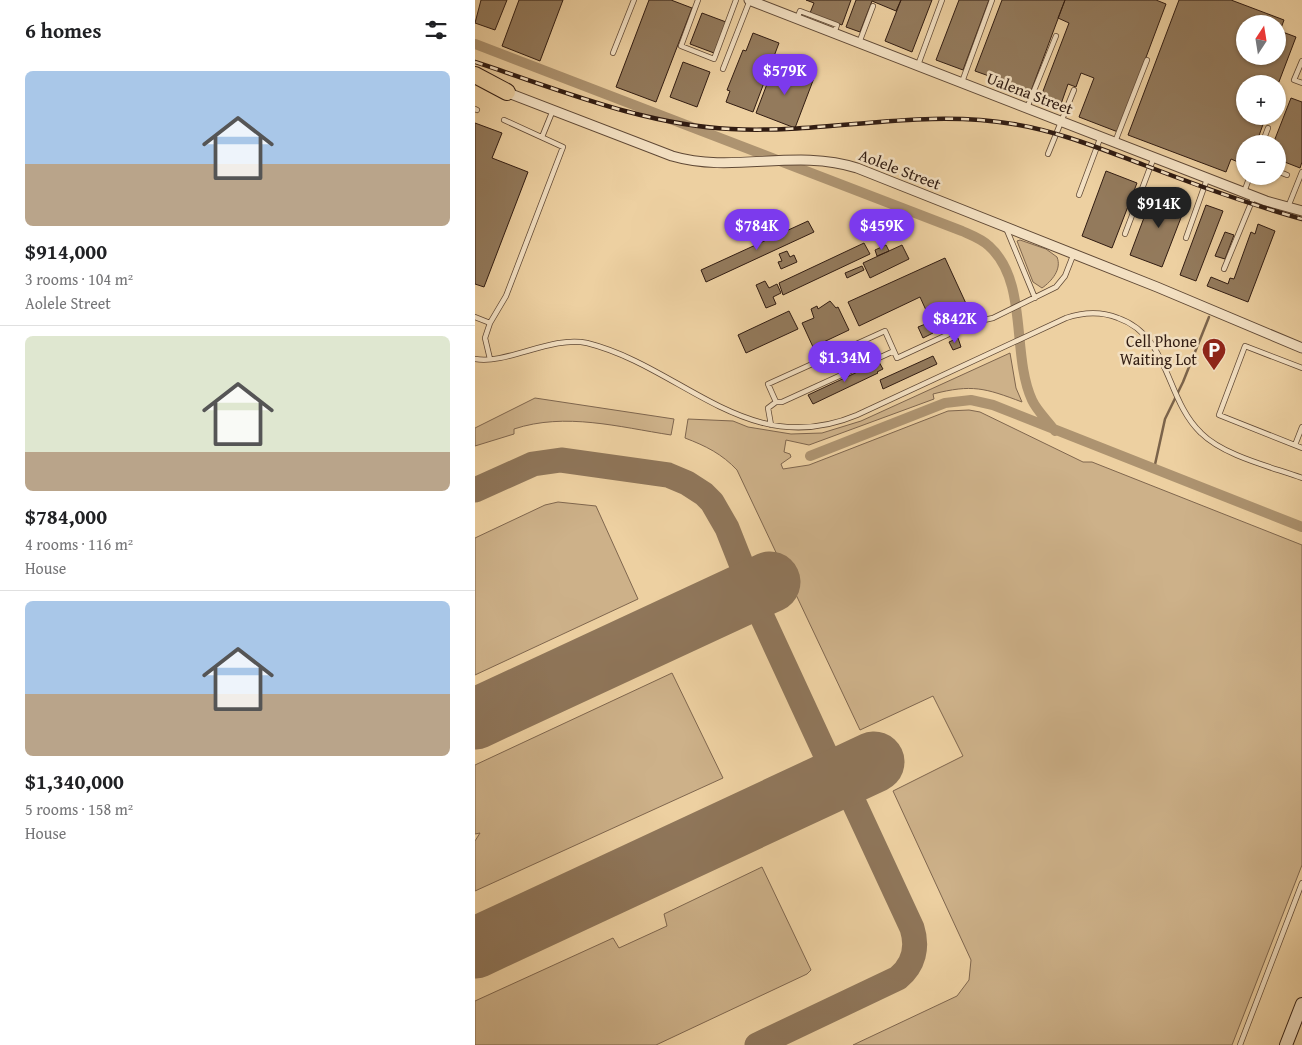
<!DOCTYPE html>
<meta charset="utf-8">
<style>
:root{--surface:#fff;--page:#f2f2f2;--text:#202124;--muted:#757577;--line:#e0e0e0;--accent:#7c3aed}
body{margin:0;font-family:"Gentium Book Plus",serif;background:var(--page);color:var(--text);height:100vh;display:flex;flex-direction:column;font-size:19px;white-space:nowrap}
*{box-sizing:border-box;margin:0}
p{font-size:16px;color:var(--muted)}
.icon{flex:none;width:28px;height:28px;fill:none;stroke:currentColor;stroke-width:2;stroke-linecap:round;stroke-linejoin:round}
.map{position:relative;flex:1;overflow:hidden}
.panel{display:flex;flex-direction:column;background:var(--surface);width:475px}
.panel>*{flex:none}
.needle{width:32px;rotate:12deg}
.buttons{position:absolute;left:761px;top:15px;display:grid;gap:10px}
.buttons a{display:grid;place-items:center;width:50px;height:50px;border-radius:50%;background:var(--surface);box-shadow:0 1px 4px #0004;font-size:25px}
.price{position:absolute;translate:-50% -42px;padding:0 11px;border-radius:18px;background:var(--accent);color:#fff;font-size:16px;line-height:32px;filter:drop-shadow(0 1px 2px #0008)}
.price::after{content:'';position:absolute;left:50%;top:30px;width:15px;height:11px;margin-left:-8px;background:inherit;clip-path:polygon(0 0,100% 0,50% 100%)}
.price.on{background:#222;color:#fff}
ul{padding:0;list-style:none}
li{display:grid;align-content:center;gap:10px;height:265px;padding:0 25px}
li+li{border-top:1px solid var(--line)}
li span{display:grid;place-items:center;height:155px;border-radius:8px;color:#555}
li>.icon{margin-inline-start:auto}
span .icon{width:90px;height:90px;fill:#fffc;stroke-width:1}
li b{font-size:21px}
h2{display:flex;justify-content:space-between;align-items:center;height:60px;padding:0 25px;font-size:21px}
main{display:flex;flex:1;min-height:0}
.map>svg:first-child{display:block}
.green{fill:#cdb189;stroke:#7f664e}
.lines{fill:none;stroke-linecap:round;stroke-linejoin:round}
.stream{stroke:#7b634a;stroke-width:2.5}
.canal{stroke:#ad9370;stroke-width:10}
.taxiway{stroke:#8f765a;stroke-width:25}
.runway{stroke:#8f765a;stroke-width:61}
.building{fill:#937a5c;stroke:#311c12;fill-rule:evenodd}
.lane-casing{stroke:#604936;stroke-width:6}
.street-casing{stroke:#604936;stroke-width:11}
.secondary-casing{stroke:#311c12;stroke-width:14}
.highway-casing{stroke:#311c12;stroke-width:18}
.lane{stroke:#f3e0c2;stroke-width:4.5}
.street{stroke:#f3e0c2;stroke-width:9}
.secondary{stroke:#f3e0c2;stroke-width:12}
.highway{stroke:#edd0a1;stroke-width:16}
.rail-casing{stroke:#311c12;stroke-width:4.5}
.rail{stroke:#f3e0c2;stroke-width:2.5;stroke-dasharray:8;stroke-linecap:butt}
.labels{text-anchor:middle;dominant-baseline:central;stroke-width:5;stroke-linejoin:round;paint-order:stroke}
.street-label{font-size:16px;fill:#311c12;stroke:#f3e0c2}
.poi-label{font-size:16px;fill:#311c12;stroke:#f3e0c2;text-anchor:end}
</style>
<main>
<section class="panel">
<h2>6 homes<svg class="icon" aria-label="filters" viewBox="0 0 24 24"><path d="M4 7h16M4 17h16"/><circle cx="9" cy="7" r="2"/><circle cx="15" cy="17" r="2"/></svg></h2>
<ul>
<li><span style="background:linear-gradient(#a9c7e8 60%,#b9a48a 0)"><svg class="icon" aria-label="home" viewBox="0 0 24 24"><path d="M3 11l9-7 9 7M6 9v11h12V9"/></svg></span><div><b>$914,000</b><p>3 rooms · 104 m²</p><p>Aolele Street</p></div></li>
<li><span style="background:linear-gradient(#dfe7d0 75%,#b9a48a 0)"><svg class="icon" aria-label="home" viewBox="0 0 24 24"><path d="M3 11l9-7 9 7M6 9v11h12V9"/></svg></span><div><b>$784,000</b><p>4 rooms · 116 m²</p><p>House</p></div></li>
<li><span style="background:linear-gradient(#a9c7e8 60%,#b9a48a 0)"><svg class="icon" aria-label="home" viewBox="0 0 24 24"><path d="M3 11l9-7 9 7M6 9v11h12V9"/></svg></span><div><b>$1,340,000</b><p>5 rooms · 158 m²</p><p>House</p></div></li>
</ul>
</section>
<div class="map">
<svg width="827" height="1045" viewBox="0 0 827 1045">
<rect width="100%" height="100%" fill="#edd0a1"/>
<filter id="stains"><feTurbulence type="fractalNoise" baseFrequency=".004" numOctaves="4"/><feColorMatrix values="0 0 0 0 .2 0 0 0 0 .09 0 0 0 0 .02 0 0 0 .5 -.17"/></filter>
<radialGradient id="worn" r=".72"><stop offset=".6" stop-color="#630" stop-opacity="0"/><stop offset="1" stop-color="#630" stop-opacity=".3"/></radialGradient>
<path class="green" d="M545 240 571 249 582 257C587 269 577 281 567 288L558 282 542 241Z
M535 353 541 388 547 402C510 388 497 384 458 394L459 399 334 445 311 440 309 452 315 454 316 457 306 464 308 469 334 465 473 411 494 410 505 412 608 462H617L827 545V865L757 1045H378L482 996 494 980 496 960 418 791 488 756 458 696 385 730 262 470C247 454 231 446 210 438L213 419 258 421 273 427 316 434 347 433 386 421Z
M60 398 199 419 196 435C144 427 90 412 39 429V434L0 446V428Z
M83 502 121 506 163 599 0 675V538L70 505Z
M197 673 248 778 0 891V841L5 833 0 834V765Z
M287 867 336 970 332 974 181 1045H0V1001L138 938 144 948 192 926 189 914Z"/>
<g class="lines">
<path class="stream" d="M679 469 690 419 708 382 734 317"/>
<path class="canal" d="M0 44 487 231C496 235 507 239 514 246 554 282 536 354 557 400 562 411 573 421 580 431
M335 456 470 403 496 400 518 405 827 527"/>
<path class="taxiway" d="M0 490 58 464 86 460 193 475 212 483 229 494 237 502 252 528 288 619 349 751 380 805 437 928C443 947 439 965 423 978L282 1045"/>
<path class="runway" d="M0 719 295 582
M0 948 399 762"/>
</g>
<path class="building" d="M6 0H32L20 30 0 23Z
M44 0H88L65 61 27 46Z
M174 0H196L217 8 181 102 141 87Z
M331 0H376L367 25 335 13 339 3Z
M381 0H426L421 11 397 1 385 32 371 27Z
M426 0H457L437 52 410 41Z
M484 0H514L488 70 461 60Z
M527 0H590L556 91 500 71Z
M590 0H681L691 4 643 132 604 117 619 78 606 73 601 87 593 84 585 107 565 99 594 23 583 18Z
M704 0H756L809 20 805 31 821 37 802 87V84H770V116H791L781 144H770V165L756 159 751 172 653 135ZM770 24H802V56H770Z
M227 13 251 22 239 53 215 44Z
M278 33 304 43 278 112 251 102 255 91 252 90 268 50 271 51Z
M208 62 235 72 222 107 195 97Z
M300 63 339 78 320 128 281 113Z
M816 98 827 102V162L825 168 802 159V144H798Z
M0 123 27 133 17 158 53 172 9 287 0 284Z
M631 171 662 183 637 248 607 236Z
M682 191 712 202 687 267 655 255 673 207 676 208Z
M731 205 748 211 721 281 705 275Z
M333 221 339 232 231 282 226 270Z
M783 224 800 231 773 302 732 286 736 277 753 284 755 278 759 279 776 232 780 234Z
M750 232 759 235 750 259 740 256Z
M389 243 395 254 308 295 304 283Z
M411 245 414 251 402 256 400 250Z
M427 245 434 259 395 278 388 263Z
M312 251 315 257 319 255 322 262 306 269 303 262 307 261 304 254Z
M470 258 494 310 482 316 484 320 460 330 445 297 384 326 373 302Z
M387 266 389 270 372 278 370 273Z
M290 281 294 288 302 284 306 293 298 297 301 304 291 308 281 285Z
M355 301 361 308 363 307 374 330 338 347 327 323 339 318 336 309 342 306 343 309Z
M314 311 323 329 271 353 263 335Z
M453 323 458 333 448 338 443 327Z
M483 338 486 347 478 350 474 342Z
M458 356 462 364 408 389 405 380Z
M404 362 408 369 402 372 403 373 338 404 333 395Z"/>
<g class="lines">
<defs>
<path id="lane" d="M223 0 206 46 239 59 261 0
M322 19 325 11 362 25 359 33
M384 43 398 6
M138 53 159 0
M827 61 819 80 827 83
M443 65 467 0
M248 69 275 0
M487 82 517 0
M552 108 581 36
M0 109 2 110
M67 137 78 110
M640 142 672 60
M787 144 793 128
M573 154 599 90
M802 171 812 175
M769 192 775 176
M604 195 626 136
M813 207 827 172
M531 228 560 298
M650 234 679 157
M711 238 732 179
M749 269 779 196
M0 317 15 323
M419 351 307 402H301L293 384 410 331 422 358 500 322 518 318 581 287 590 276 599 253
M0 359C31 365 77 335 112 343 208 367 273 461 382 415L591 318C609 312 625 311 643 318 695 336 690 399 726 433 749 456 797 467 827 478
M15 359 10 338 15 323 31 296 88 147 29 120
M827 368 770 346 744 415 827 448
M296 425 293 408 301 402
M820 445 827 427
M765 1045 827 883"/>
<path id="street" d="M274 0 791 201 827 211
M28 91 197 156C258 174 321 148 382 168L682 287 827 348"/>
<path id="secondary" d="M811 1045 827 1004"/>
<path id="highway" d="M0 75 32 92"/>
</defs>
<use href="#lane" class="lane-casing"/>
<use href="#street" class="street-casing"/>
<use href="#secondary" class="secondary-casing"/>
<use href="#highway" class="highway-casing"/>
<use href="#lane" class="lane"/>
<use href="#street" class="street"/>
<use href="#secondary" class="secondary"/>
<use href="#highway" class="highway"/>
<defs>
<path id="rail" d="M0 62C83 89 168 125 256 129 351 134 444 108 538 124 583 131 626 149 669 165 721 185 773 204 827 219"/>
</defs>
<use href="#rail" class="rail-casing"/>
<use href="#rail" class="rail"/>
</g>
<defs>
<symbol id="parking-pin" viewBox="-11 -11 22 30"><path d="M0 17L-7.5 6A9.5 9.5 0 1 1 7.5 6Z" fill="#8f2418" stroke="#f3e0c2"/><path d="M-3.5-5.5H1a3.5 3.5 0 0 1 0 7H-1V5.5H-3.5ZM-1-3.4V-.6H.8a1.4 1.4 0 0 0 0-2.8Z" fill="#fff"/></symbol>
</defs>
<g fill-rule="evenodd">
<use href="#parking-pin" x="725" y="336" width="28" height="38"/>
</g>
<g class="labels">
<g class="street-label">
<text transform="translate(555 93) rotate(21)">Ualena Street</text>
<text transform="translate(425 169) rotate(21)">Aolele Street</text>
</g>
<g class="poi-label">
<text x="722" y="341">Cell Phone<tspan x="722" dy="18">Waiting Lot</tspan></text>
</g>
</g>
<rect width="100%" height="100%" filter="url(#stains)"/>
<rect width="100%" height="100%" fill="url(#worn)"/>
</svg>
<div class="buttons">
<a><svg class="needle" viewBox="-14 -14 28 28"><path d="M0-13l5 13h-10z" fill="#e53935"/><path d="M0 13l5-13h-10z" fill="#757577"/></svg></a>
<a>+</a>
<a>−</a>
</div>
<b class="price" style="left:310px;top:96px">$579K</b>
<b class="price on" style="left:684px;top:229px">$914K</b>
<b class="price" style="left:282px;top:251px">$784K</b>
<b class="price" style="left:407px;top:251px">$459K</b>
<b class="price" style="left:480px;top:344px">$842K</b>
<b class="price" style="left:370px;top:383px">$1.34M</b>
</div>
</main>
